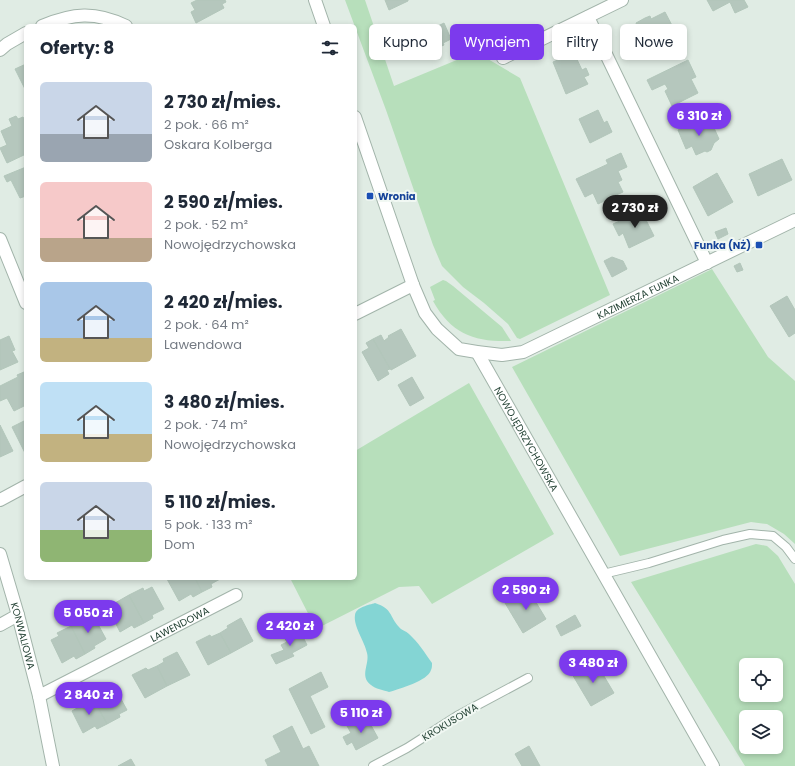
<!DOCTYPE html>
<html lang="pl">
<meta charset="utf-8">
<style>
:root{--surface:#fff;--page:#f2f2f3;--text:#1f2937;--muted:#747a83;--accent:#7c3aed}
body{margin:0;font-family:Poppins,sans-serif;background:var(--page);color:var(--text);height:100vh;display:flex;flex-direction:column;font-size:15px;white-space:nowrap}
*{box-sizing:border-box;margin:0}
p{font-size:13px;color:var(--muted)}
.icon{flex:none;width:22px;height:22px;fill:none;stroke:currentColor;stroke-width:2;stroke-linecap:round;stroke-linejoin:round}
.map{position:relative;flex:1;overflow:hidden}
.sheet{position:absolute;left:24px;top:24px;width:333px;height:556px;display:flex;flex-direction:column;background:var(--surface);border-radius:6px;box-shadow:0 2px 6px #0003}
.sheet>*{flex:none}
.top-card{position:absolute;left:369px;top:24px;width:366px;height:36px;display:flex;gap:8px}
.tools{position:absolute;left:739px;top:658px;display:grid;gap:8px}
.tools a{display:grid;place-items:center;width:44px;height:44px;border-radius:6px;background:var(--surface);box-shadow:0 2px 6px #0003;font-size:20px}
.price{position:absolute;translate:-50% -34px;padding:0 9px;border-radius:14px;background:var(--accent);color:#fff;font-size:13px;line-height:26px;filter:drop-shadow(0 1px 2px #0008)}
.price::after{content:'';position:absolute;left:50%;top:24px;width:12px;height:9px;margin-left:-6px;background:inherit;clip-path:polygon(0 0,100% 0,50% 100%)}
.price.on{background:#222;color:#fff}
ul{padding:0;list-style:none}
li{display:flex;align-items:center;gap:12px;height:100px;padding:0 16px}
li span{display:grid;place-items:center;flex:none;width:112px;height:80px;border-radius:6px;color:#555}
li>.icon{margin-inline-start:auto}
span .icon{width:48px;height:48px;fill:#fffc;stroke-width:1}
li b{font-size:17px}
h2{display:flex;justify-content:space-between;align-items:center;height:48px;padding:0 16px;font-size:17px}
.pill{padding:0 14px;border-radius:6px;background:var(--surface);box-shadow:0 2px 6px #0003;font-size:14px;line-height:36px}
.pill.on{background:var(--accent);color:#fff}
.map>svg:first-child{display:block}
.green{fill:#b7dfbb;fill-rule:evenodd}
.water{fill:#84d5d4}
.building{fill:#b5c7bd;stroke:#b2c6ba}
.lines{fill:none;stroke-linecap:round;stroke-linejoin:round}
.service-casing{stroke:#a2b4aa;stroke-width:10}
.minor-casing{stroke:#a2b4aa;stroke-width:14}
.tertiary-casing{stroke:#a2b4aa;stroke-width:14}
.service{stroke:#fff;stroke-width:8}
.minor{stroke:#fff;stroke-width:12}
.tertiary{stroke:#fff;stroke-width:12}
.transit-dot{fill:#1a4fb4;stroke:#f1f8f3;stroke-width:1.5}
.labels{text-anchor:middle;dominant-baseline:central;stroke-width:4;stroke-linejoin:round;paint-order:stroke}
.transit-label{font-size:10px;font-weight:bold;fill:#164399;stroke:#f1f8f3;text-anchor:start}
.street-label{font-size:10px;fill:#1f3e30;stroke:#f1f8f3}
</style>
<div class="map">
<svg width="795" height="766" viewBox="0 0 795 766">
<rect width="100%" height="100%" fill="#e0ece4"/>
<path class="green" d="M345 0H365L394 86 476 52 520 78 610 295 520 339 517 338 508 324 484 303 463 287 442 266 433 245 386 110Z
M712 269 768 357 795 381V544L784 534 767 524 751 522 620 556 512 367Z
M443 280 446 281 453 286 502 327 511 341C475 342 452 335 433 301L435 300 430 287Z
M469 383 554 534 432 604 419 586 399 587 316 629 290 578H355V451Z
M756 544 767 546 778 556 795 584V766H745L631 582ZM746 665H776V695H746ZM746 717H776V747H746Z"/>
<path class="water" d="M375 603C393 609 389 616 399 627 401 630 406 631 409 634 418 642 425 653 432 663 432 666 432 668 431 670 428 681 399 689 389 692 384 690 375 689 371 685 359 676 370 664 367 653 365 642 353 626 355 615 356 607 369 605 375 603Z"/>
<path class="building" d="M197 0H225L226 2 222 4 224 8 196 23 191 12 195 10 191 3Z
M385 0H408V1L389 10Z
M707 0H744L748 7 735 13 730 2 713 11Z
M665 12 677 35 659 43 658 40 642 48 644 51 635 56 624 33 637 26 636 23 645 18 650 16 651 19Z
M444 23 451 39 443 43 444 45 437 48V50L418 57 410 46 411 43 408 37 435 25 436 27Z
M574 53 582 70 586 68 589 75 584 77 588 84 566 94 553 62Z
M688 60 696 77 691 79 698 93 672 106 665 91 668 89 665 84 652 90 647 80Z
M26 64V88L25 89 15 69Z
M598 110 604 123 607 121 612 132 590 143 579 119Z
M16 116 18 119 23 117 26 123V154L7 163 0 148 7 145 1 131 12 126 9 119Z
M710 119 719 139 714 143 711 150 707 152 705 151 696 155 692 146 686 149 678 130 700 121 701 123Z
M621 153 627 167 618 171 622 180 618 182 623 192 614 196 613 200 610 202 606 200 598 204 593 193 585 197 576 179 608 164 606 160Z
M782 159 792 180 758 196 749 174Z
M26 167V196L20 198 11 180 7 182 4 176Z
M717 173 733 202 708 216 693 187Z
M644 210 649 219 646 220 654 236 629 248 623 233 619 236 613 224Z
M726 228 728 234 718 239 715 232Z
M612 257 623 261 627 269 612 277 604 261Z
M740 263 743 270 737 272 734 266Z
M787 296 795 310V333L789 337 770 306Z
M401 329 416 356 391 370 373 339 381 335 384 341 389 337 388 336Z
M9 336 15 350 12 351 18 362 0 370V340Z
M373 339 390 369 387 370 389 374 378 381 362 352 369 348 366 343Z
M24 372 26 376V405L14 411 7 398 0 401V386L18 377 17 375Z
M412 377 424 398 410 406 398 385Z
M26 420V453H25L12 427Z
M0 425 13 451 0 457Z
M169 578H195L202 592 193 597 191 594 179 601 167 579Z
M195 578H222L211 584 212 587 202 592Z
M152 587 164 609 152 615 153 618 144 623 129 595 143 588 144 591Z
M528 589 546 619 523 633 505 603Z
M129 595 144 623 134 628 132 625 120 632 109 610 117 605 115 603Z
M575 615 581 626 561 636 556 626Z
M94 617 106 639 94 646 95 648 85 654 71 626 85 619 86 622Z
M241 618 253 641 231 653 220 633 228 628 227 626Z
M71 626 85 654 76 659 74 656 62 663 51 640 59 636 57 633Z
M299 629 307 645 292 653 294 656 276 664 271 655 284 650 281 645 287 642 284 637Z
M220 633 231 653 208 665 196 642 210 635 211 637Z
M177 652 190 675 167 686 157 666 164 662 163 659Z
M595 661 614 693 591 706 572 674Z
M157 666 167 686 145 698 132 675 146 668 148 670Z
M321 672 328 687 310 696 325 727 311 734 289 689Z
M115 688 127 710 119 714 120 717 107 724 92 696 102 691 103 694Z
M92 696 107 724 97 729 95 726 83 733 72 711 84 704 82 702Z
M367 718 378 738 356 750 352 742 347 745 343 737 351 733 347 726 356 721 358 724Z
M292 726 303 749 309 746 319 766H268L265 760 281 752 273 736Z
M529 746 540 766H522L515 754Z
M131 759 135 766H118Z"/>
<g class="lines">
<defs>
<path id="service" d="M603 574 649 563 723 540 750 534 773 536 786 547 795 559
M373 766 407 748 457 716 528 678"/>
<g id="minor">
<path d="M588 17 707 263"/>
<path d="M42 26C73 13 95 11 126 26"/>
<path d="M0 50 7 44 26 33"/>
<path d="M503 58 622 0"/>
<path d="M0 239 26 303"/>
<path d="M355 314 413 285"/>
<path id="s1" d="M477 352 713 766"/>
<path d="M0 500 26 486"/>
<path id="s2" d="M0 554 18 615 39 696 53 766"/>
<path d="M0 625 18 615"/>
<path id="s3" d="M39 696 236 595"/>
</g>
<g id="tertiary">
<path d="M315 0 324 26"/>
<path id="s4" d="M355 117 413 285 425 313 437 329 459 349 477 352 502 355 523 352 795 220"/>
</g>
</defs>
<use href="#service" class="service-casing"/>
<use href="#minor" class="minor-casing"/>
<use href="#tertiary" class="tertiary-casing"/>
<use href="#service" class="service"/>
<use href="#minor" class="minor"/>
<use href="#tertiary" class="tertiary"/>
</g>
<g class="transit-dot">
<rect x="366" y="192" width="8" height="8" rx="2"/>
<rect x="755" y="241" width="8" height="8" rx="2"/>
</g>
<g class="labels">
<g class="transit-label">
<text x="378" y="196">Wronia</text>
<text x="751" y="245" text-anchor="end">Funka (NŻ)</text>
</g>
<g class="street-label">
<text stroke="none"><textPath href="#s4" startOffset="450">KAZIMIERZA FUNKA</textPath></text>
<text stroke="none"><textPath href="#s1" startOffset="100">NOWOJĘDRZYCHOWSKA</textPath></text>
<text stroke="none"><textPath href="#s3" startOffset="158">LAWENDOWA</textPath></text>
<text stroke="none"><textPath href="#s2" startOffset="85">KONWALIOWA</textPath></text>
<text transform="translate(450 722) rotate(-31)">KROKUSOWA</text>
</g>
</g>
</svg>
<div class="tools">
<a><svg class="icon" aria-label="locate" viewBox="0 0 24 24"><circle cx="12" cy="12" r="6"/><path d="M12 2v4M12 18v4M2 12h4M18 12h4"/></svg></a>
<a><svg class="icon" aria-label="layers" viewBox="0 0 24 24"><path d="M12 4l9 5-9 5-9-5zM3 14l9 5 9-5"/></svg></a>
</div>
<b class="price" style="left:699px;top:137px">6 310 zł</b>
<b class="price on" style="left:635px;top:229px">2 730 zł</b>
<b class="price" style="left:526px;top:611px">2 590 zł</b>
<b class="price" style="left:88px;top:634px">5 050 zł</b>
<b class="price" style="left:290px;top:647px">2 420 zł</b>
<b class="price" style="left:593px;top:684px">3 480 zł</b>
<b class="price" style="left:89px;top:716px">2 840 zł</b>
<b class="price" style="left:361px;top:734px">5 110 zł</b>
<div class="top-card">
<a class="pill">Kupno</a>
<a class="pill on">Wynajem</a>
<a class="pill">Filtry</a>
<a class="pill">Nowe</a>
</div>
<section class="sheet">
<h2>Oferty: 8<svg class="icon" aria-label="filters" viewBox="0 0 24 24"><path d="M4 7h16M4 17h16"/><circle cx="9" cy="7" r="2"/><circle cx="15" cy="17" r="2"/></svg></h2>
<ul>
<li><span style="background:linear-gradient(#c9d6e8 65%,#9aa5b1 0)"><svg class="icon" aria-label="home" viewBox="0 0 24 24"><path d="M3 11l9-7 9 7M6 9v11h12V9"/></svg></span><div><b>2 730 zł/mies.</b><p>2 pok. · 66 m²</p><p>Oskara Kolberga</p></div></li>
<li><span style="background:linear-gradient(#f6c9c9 70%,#b9a48a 0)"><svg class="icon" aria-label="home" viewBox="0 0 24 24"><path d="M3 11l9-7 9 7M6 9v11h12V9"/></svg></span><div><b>2 590 zł/mies.</b><p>2 pok. · 52 m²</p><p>Nowojędrzychowska</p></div></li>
<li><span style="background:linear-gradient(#a9c7e8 70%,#c2b280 0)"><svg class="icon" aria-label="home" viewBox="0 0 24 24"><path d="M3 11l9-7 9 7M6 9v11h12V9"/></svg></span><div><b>2 420 zł/mies.</b><p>2 pok. · 64 m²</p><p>Lawendowa</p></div></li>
<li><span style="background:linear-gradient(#bfe0f5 65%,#c2b280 0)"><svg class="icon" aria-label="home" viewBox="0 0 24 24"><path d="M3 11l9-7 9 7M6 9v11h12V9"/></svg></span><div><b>3 480 zł/mies.</b><p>2 pok. · 74 m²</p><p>Nowojędrzychowska</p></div></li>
<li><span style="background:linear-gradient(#c9d6e8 60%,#8fb573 0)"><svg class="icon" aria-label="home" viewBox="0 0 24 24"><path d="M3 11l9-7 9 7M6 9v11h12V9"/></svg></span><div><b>5 110 zł/mies.</b><p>5 pok. · 133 m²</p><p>Dom</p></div></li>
</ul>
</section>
</div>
